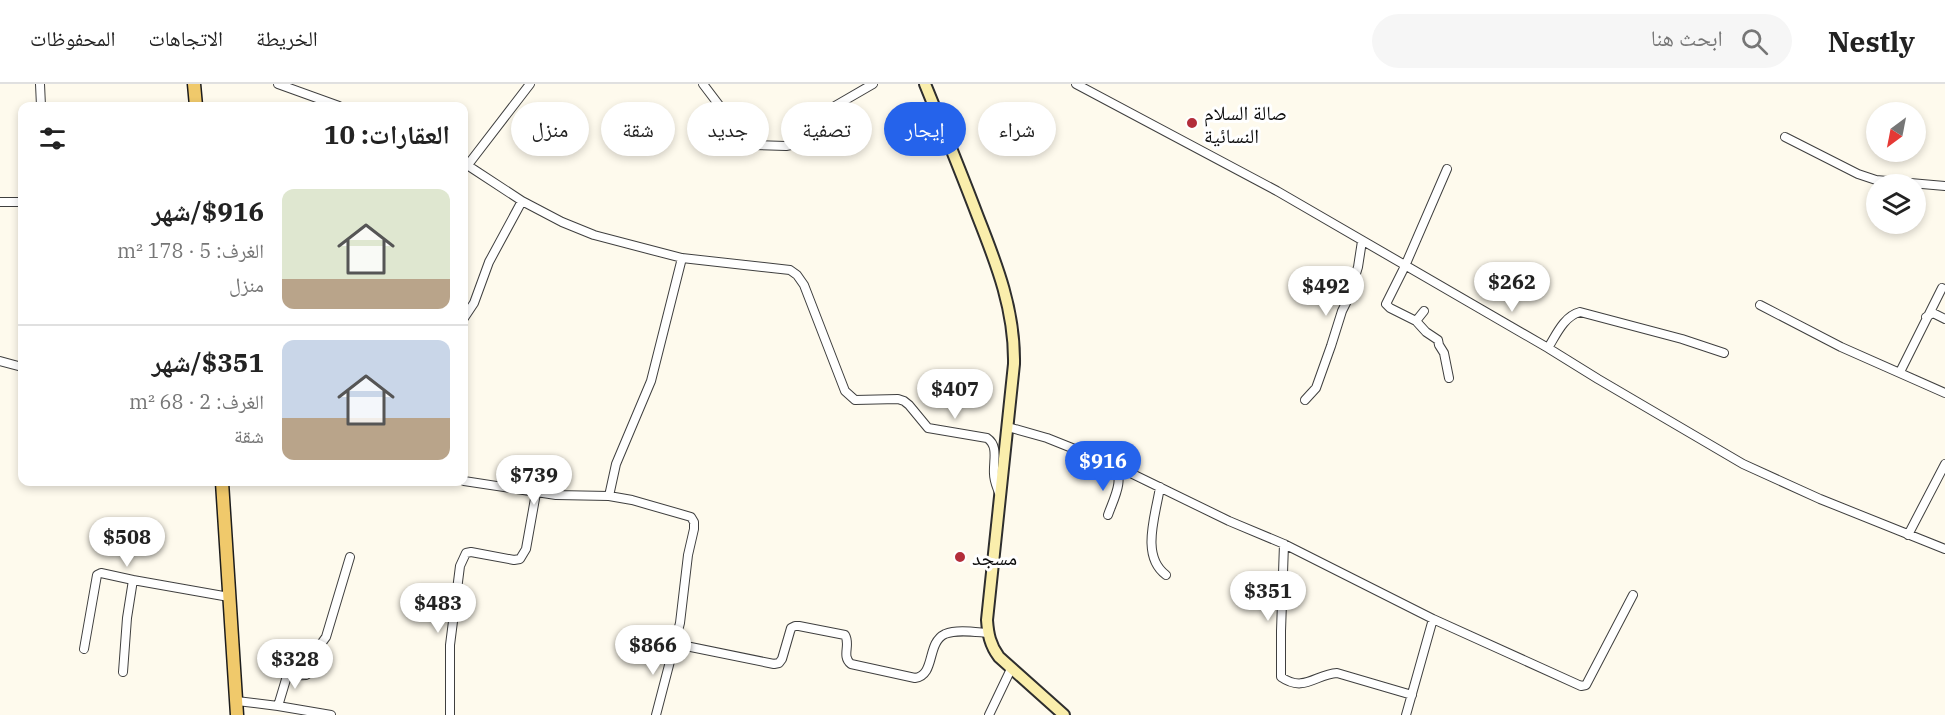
<!DOCTYPE html>
<html lang="ar">
<meta charset="utf-8">
<style>
:root{--surface:#fff;--page:#f6f6f6;--text:#222;--muted:#767676;--line:#e0e0e0;--accent:#2563eb}
body{margin:0;font-family:"IBM Plex Serif","Noto Naskh Arabic",serif;background:var(--page);color:var(--text);direction:rtl;height:100vh;display:flex;flex-direction:column;font-size:22px;white-space:nowrap}
*{box-sizing:border-box;margin:0}
p{font-size:20px;color:var(--muted)}
.icon{flex:none;width:33px;height:33px;fill:none;stroke:currentColor;stroke-width:2;stroke-linecap:round;stroke-linejoin:round}
.map{position:relative;flex:1;overflow:hidden;direction:ltr}
.sheet{position:absolute;left:18px;top:18px;width:450px;height:384px;display:flex;flex-direction:column;background:var(--surface);border-radius:12px;box-shadow:0 3px 9px #0003;direction:rtl}
.sheet>*{flex:none}
.hud{position:absolute;left:486px;top:18px;width:570px;height:54px;direction:rtl;display:flex;gap:12px}
.needle{width:39px;rotate:212deg}
.controls{position:absolute;left:1866px;top:18px;display:grid;gap:12px}
.controls a{display:grid;place-items:center;width:60px;height:60px;border-radius:50%;background:var(--surface);box-shadow:0 3px 9px #0003;font-size:30px}
.price{position:absolute;translate:-50% -51px;padding:0 14px;border-radius:21px;background:#fff;color:#222;font-size:20px;line-height:39px;filter:drop-shadow(0 2px 3px #0008)}
.price::after{content:'';position:absolute;left:50%;top:36px;width:18px;height:14px;margin-left:-9px;background:inherit;clip-path:polygon(0 0,100% 0,50% 100%)}
.price.active{background:var(--accent);color:#fff}
ul{padding:0;list-style:none}
li{display:flex;align-items:center;gap:18px;height:150px;padding:0 18px}
li+li{border-top:2px solid var(--line)}
li span{display:grid;place-items:center;flex:none;width:168px;height:120px;border-radius:12px;color:#555}
li>.icon{margin-inline-start:auto}
span .icon{width:72px;height:72px;fill:#fffc;stroke-width:1}
li b{font-size:26px}
h2{display:flex;justify-content:space-between;align-items:center;height:72px;padding:0 18px;font-size:26px}
.pill{padding:0 21px;border-radius:27px;background:var(--surface);box-shadow:0 3px 9px #0003;font-size:21px;line-height:54px}
.pill.active{background:var(--accent);color:#fff}
header{display:flex;align-items:center;gap:36px;box-sizing:border-box;height:84px;padding:0 30px;background:var(--surface);border-bottom:2px solid var(--line)}
header strong{font-size:28px}
nav{display:flex;gap:33px;margin-inline-start:auto;font-size:21px}
.search{width:420px;height:54px;background:var(--page);display:flex;align-items:center;gap:15px;box-sizing:border-box;padding:0 21px;border-radius:33px;color:var(--muted);font-size:22px}
.map>svg:first-child{display:block}
.lines{fill:none;stroke-linecap:round;stroke-linejoin:round}
.minor-casing{stroke:#3f3f3f;stroke-width:10}
.secondary-casing{stroke:#2e2e2e;stroke-width:14}
.primary-casing{stroke:#1d1d1d;stroke-width:15}
.minor{stroke:#fff;stroke-width:8}
.secondary{stroke:#faeeac;stroke-width:10}
.primary{stroke:#f0c96b;stroke-width:12}
.poi-dot{fill:#b32d3a;stroke:#fff;stroke-width:2}
.labels{text-anchor:middle;dominant-baseline:central;stroke-width:6;stroke-linejoin:round;paint-order:stroke}
.poi-label{font-size:20px;fill:#0c0c0c;stroke:#fff;text-anchor:start}
</style>
<header>
<strong>Nestly</strong>
<div class="search"><svg class="icon" aria-label="search" viewBox="0 0 24 24"><circle cx="10" cy="10" r="6"/><path d="M15 15l6 6"/></svg>ابحث هنا</div>
<nav><a>الخريطة</a><a>الاتجاهات</a><a>المحفوظات</a></nav>
</header>
<div class="map">
<svg width="1945" height="631" viewBox="0 0 1945 631">
<rect width="100%" height="100%" fill="#fefaed"/>
<g class="lines">
<defs>
<path id="minor" d="M40 0 41 22
M278 0 339 22
M703 0 747 58 751 61 786 62 796 60 804 56 835 22 873 0
M1076 0 1277 107 1548 264 1598 295 1743 380 1820 415 1945 465
M1785 53 1858 90 1876 96 1945 102
M464 79 522 117 562 138 594 151 682 174 790 186 797 191 804 201 845 307 855 316 898 315 904 317 909 321 928 344 987 354C999 362 993 377 994 390 994 397 997 403 999 409
M467 82 530 0
M0 118H22
M1760 221 1841 263 1945 309
M1424 227 1416 237 1390 224 1386 220 1405 182 1447 85
M1926 233 1933 229 1945 235
M464 234 474 219 489 178 522 117
M1416 237 1426 248 1438 256 1439 261 1444 269 1449 294
M1548 264C1556 251 1564 232 1580 228L1682 255 1724 269
M0 277 22 283
M1900 288 1942 204
M1305 316 1316 304 1331 262 1342 227 1348 215 1358 183 1362 157
M1008 343 1047 354 1112 380 1229 437 1284 460 1433 535 1581 602 1586 601 1633 511
M464 397 556 411 609 412 632 416 691 433 694 438V445L688 471 680 539 656 631
M1160 403C1156 430 1140 472 1166 491
M609 412 616 380 651 297 682 174
M1108 431C1113 416 1126 394 1113 381
M1908 451 1945 380
M1284 460 1281 547V593C1304 609 1316 590 1337 589L1412 611
M676 560 774 580 779 579 782 575 791 544 795 542H799L845 551C851 561 841 572 851 580L915 594C936 591 926 559 945 550 957 545 975 548 988 549
M84 565 97 491 101 489 133 496
M123 588 127 534 133 496 229 513
M237 617 278 622 331 631
M278 622 287 592 306 591 311 588 318 564 326 553 350 473
M450 631V561L460 482 466 469 471 468 514 476 520 475 526 465 536 409
M989 631 1011 585
M1406 631 1433 535"/>
<path id="secondary" d="M925 0C943 44 961 88 978 133 997 181 1015 227 1014 280L987 536C988 550 990 561 999 573L1064 631"/>
<path id="primary" d="M194 0 196 22
M222 398 237 631"/>
</defs>
<use href="#minor" class="minor-casing"/>
<use href="#secondary" class="secondary-casing"/>
<use href="#primary" class="primary-casing"/>
<use href="#minor" class="minor"/>
<use href="#secondary" class="secondary"/>
<use href="#primary" class="primary"/>
</g>
<g class="poi-dot">
<circle cx="1192" cy="39" r="6"/>
<circle cx="960" cy="473" r="6"/>
</g>
<g class="labels">
<g class="poi-label">
<text x="1204" y="28">صالة السلام<tspan x="1204" dy="23">النسائية</tspan></text>
<text x="972" y="473">مسجد</text>
</g>
</g>
</svg>
<div class="controls">
<a><svg class="needle" viewBox="-14 -14 28 28"><path d="M0-13l5 13h-10z" fill="#e53935"/><path d="M0 13l5-13h-10z" fill="#767676"/></svg></a>
<a><svg class="icon" aria-label="layers" viewBox="0 0 24 24"><path d="M12 4l9 5-9 5-9-5zM3 14l9 5 9-5"/></svg></a>
</div>
<b class="price" style="left:1512px;top:229px">$262</b>
<b class="price" style="left:1326px;top:233px">$492</b>
<b class="price" style="left:955px;top:336px">$407</b>
<b class="price active" style="left:1103px;top:408px">$916</b>
<b class="price" style="left:534px;top:422px">$739</b>
<b class="price" style="left:127px;top:484px">$508</b>
<b class="price" style="left:1268px;top:538px">$351</b>
<b class="price" style="left:438px;top:550px">$483</b>
<b class="price" style="left:653px;top:592px">$866</b>
<b class="price" style="left:295px;top:606px">$328</b>
<div class="hud">
<a class="pill">شراء</a>
<a class="pill active">إيجار</a>
<a class="pill">تصفية</a>
<a class="pill">جديد</a>
<a class="pill">شقة</a>
<a class="pill">منزل</a>
</div>
<section class="sheet">
<h2>العقارات: 10<svg class="icon" aria-label="filters" viewBox="0 0 24 24"><path d="M4 7h16M4 17h16"/><circle cx="9" cy="7" r="2"/><circle cx="15" cy="17" r="2"/></svg></h2>
<ul>
<li><span style="background:linear-gradient(#dfe7d0 75%,#b9a48a 0)"><svg class="icon" aria-label="home" viewBox="0 0 24 24"><path d="M3 11l9-7 9 7M6 9v11h12V9"/></svg></span><div><b>$916/شهر</b><p>الغرف: 5 · 178 m²</p><p>منزل</p></div></li>
<li><span style="background:linear-gradient(#c9d6e8 65%,#b9a48a 0)"><svg class="icon" aria-label="home" viewBox="0 0 24 24"><path d="M3 11l9-7 9 7M6 9v11h12V9"/></svg></span><div><b>$351/شهر</b><p>الغرف: 2 · 68 m²</p><p>شقة</p></div></li>
</ul>
</section>
</div>
